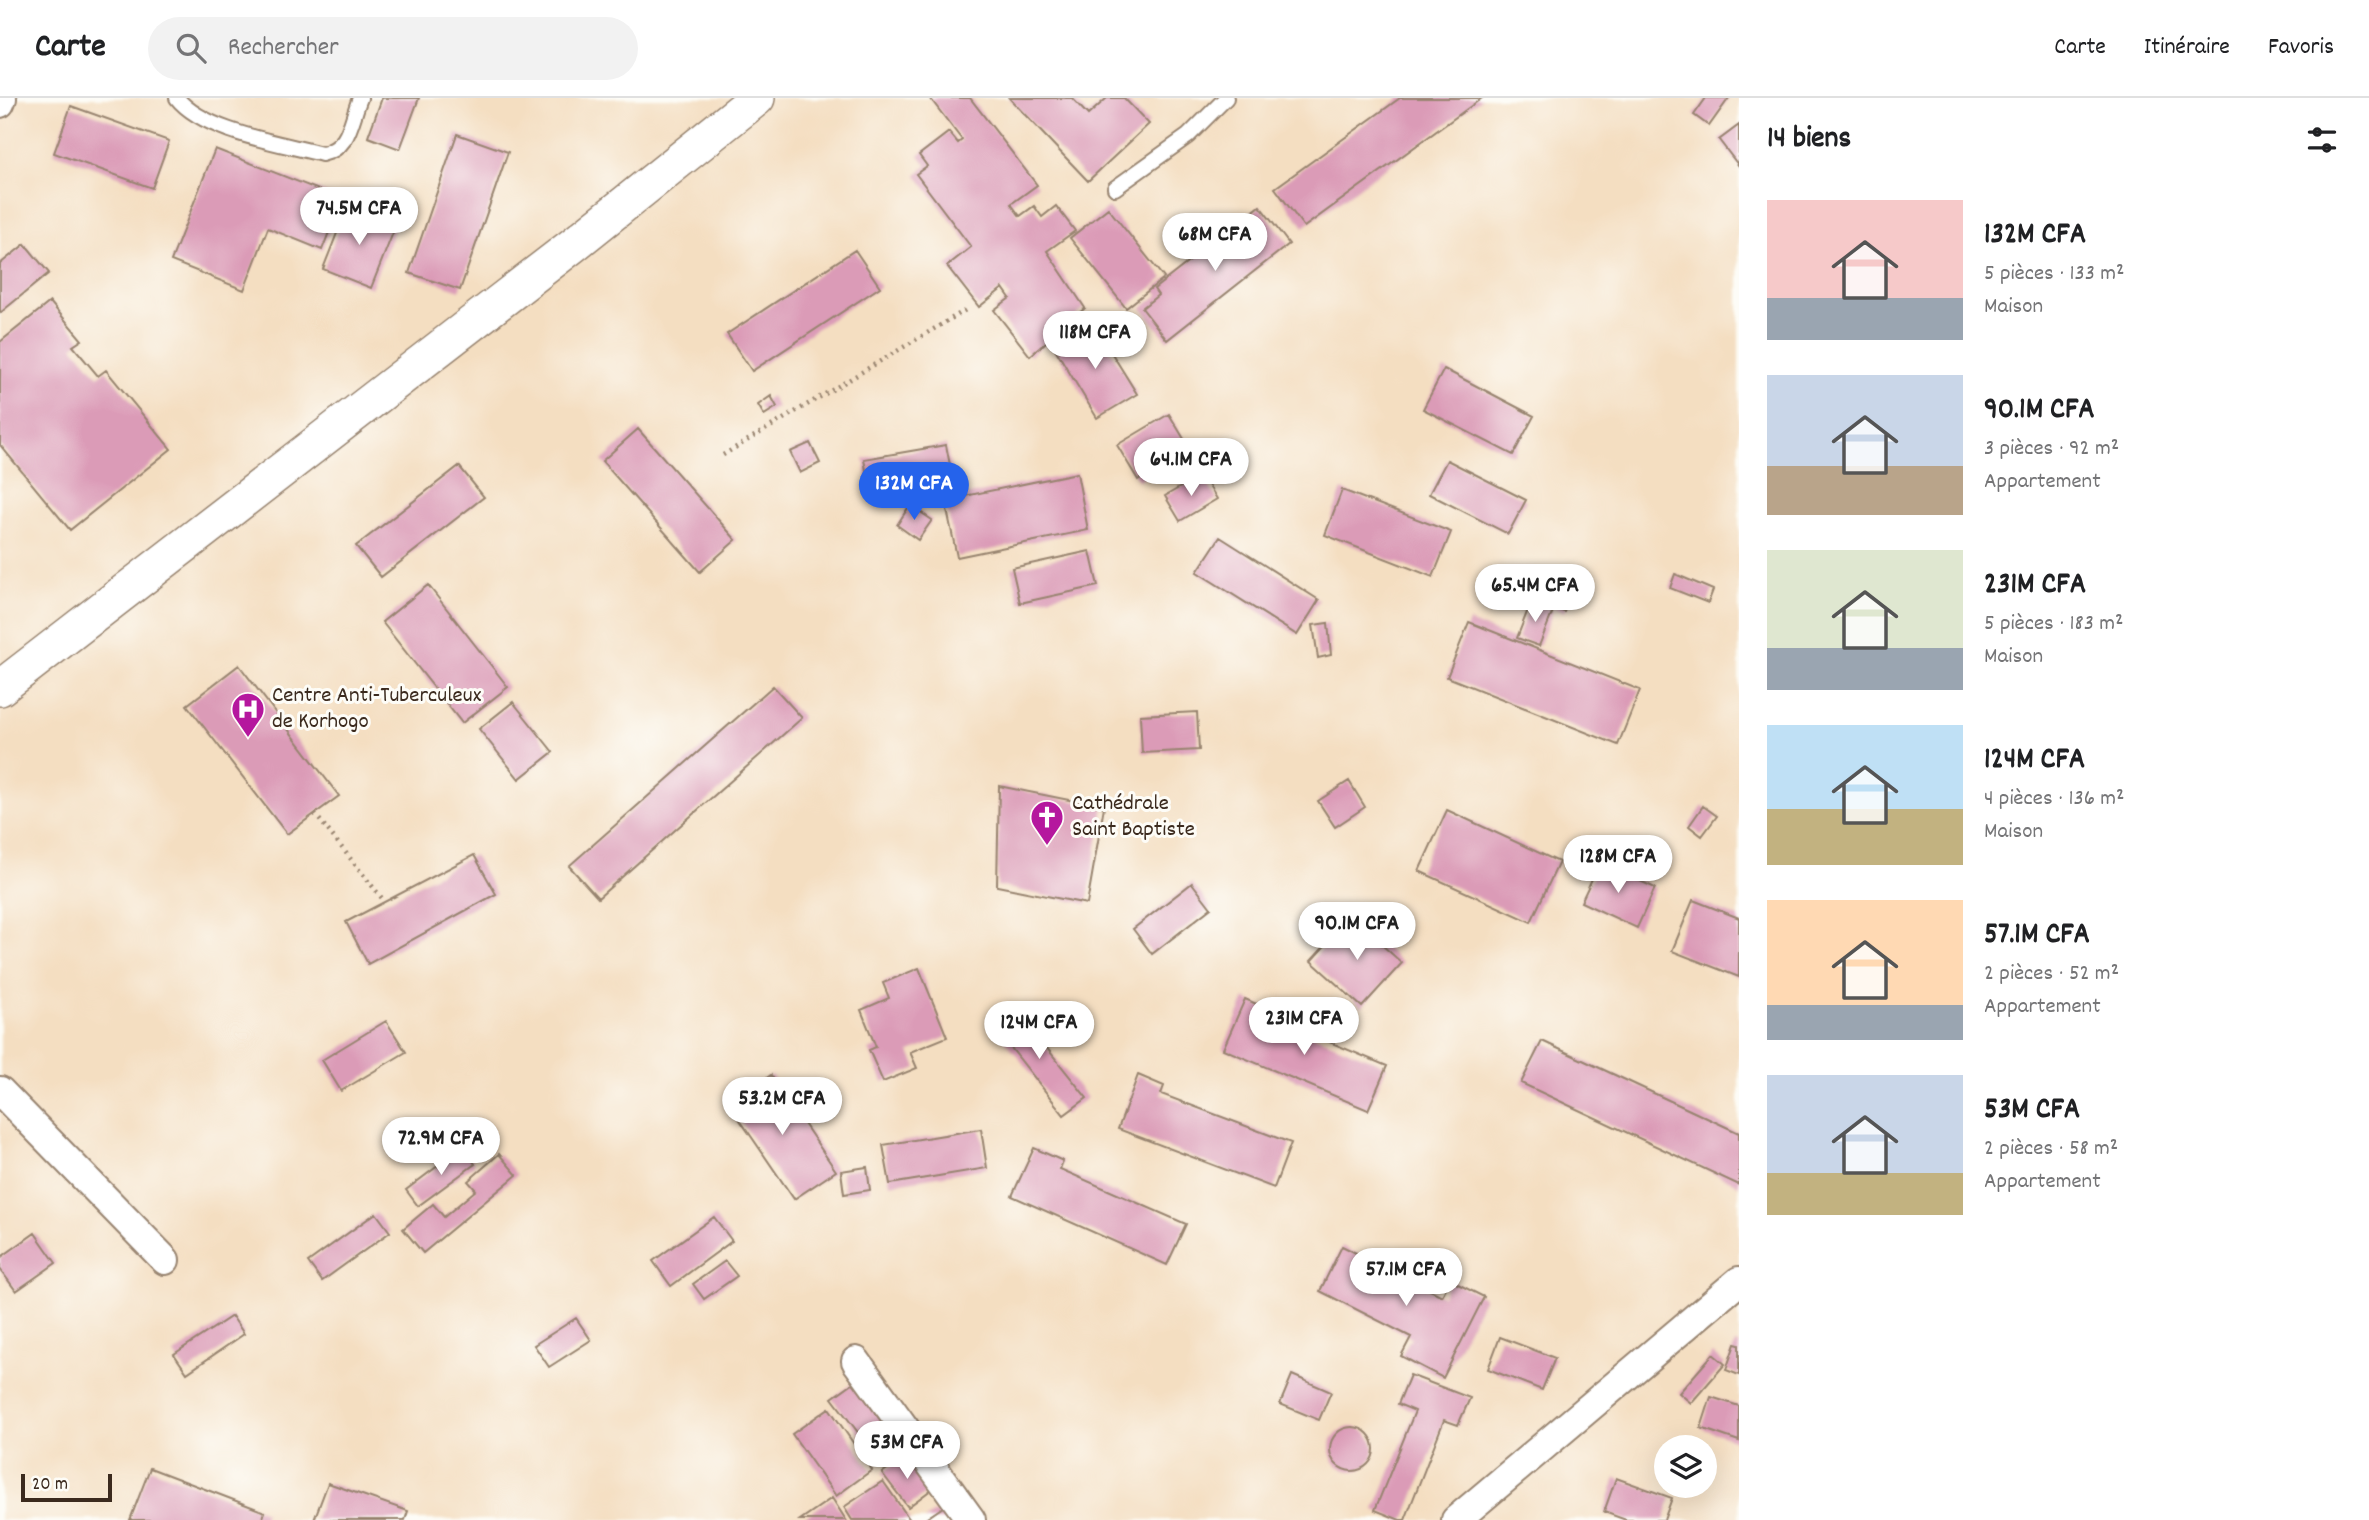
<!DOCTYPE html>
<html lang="fr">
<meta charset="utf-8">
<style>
:root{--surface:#fff;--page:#f2f2f2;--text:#202124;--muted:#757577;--line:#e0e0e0;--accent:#2563eb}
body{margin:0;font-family:Dekko,sans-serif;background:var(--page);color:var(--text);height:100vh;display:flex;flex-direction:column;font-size:26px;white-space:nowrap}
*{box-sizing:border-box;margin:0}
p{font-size:23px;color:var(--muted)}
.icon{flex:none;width:38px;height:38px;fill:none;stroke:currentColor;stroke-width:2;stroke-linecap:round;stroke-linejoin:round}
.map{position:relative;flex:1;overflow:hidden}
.sheet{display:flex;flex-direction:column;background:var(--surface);width:630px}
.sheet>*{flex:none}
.controls{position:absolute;left:1654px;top:1337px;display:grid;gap:14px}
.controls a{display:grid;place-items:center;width:63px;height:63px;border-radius:50%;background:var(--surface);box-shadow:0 7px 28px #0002;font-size:35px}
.scale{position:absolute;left:21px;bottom:18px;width:91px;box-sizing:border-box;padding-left:7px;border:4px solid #3b2a1e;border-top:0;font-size:19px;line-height:24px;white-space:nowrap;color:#3b2a1e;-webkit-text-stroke:5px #fdfcf7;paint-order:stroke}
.price{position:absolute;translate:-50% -60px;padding:0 16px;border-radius:24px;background:#fff;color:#222;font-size:23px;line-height:46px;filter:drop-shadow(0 2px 4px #0008)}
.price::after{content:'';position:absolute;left:50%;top:42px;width:21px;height:16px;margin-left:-10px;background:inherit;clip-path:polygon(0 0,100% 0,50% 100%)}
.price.selected{background:var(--accent);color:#fff}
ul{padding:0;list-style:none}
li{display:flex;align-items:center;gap:21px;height:175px;padding:0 28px}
li span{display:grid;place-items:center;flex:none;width:196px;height:140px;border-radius:0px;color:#555}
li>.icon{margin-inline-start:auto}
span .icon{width:84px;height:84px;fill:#fffc;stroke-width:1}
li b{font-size:30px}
h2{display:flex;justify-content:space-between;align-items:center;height:84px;padding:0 28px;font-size:30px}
header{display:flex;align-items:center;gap:42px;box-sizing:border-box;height:98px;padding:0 35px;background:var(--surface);border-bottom:2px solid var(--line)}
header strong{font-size:33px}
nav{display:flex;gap:38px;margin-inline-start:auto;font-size:24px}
.search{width:490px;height:63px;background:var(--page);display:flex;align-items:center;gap:18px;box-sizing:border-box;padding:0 24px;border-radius:38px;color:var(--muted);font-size:26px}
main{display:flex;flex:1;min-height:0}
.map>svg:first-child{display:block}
.building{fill:#db9bb7}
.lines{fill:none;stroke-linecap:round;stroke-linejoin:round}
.service-casing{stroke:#988470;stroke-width:18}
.minor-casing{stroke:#988470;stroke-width:32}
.tertiary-casing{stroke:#988470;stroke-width:38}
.path{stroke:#988470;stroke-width:4.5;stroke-dasharray:2 5;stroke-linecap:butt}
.service{stroke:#fff;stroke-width:14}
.minor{stroke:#fff;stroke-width:28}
.tertiary{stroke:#fff;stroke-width:35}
.labels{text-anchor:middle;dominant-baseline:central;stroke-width:6;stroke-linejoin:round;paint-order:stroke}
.poi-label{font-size:23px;fill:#3b2a1e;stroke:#fdfcf7;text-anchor:start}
</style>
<header>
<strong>Carte</strong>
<div class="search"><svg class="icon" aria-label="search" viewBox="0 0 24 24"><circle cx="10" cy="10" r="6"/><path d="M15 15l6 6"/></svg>Rechercher</div>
<nav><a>Carte</a><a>Itinéraire</a><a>Favoris</a></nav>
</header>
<main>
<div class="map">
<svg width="1739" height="1422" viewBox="0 0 1739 1422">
<rect width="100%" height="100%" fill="#fdfcf7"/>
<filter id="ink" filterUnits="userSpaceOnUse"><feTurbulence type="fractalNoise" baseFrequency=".0143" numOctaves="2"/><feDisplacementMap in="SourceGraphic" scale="14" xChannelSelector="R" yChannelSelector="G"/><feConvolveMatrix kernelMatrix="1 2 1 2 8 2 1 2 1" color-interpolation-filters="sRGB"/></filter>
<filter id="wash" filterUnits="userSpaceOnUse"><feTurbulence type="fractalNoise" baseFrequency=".00686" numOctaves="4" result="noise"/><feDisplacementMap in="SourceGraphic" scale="28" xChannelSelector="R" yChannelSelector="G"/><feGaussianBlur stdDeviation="1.57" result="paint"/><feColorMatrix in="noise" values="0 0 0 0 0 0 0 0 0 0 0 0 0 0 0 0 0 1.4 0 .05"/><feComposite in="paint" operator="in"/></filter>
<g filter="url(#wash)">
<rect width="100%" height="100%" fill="#f4dec1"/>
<g id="blocks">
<path class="building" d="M382 0H419L400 51 368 39Z
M930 0H970L1037 87 1011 106 1020 118 1034 108 1042 119 1056 108 1075 133 1047 153 1085 210 1030 258 994 212 1010 200 1003 190 979 209 947 168 971 149 916 76 927 68 919 57 949 34 958 45 962 42Z
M1009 0H1072L1088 17 1107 0H1124L1149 26 1088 83Z
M1400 0H1482L1304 129 1275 90Z
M1706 0H1729L1709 28 1694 17Z
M71 8 169 43 152 90 54 55Z
M1739 27V68L1719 42Z
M457 36 508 54 460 192 409 175Z
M215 51 342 101 322 152 268 130 244 192 171 163Z
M348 107 396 127 371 190 323 171Z
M1260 108 1289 146 1167 242 1142 210 1158 197 1154 191Z
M1108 110 1164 180 1126 210 1070 140Z
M25 146 49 175 0 215V166Z
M855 152 880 189 752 273 727 236Z
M50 204 82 242 73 248 98 278 106 272 171 351 70 432 0 347V244Z
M1093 225 1137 296 1097 320 1054 249Z
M1444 271 1534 318 1513 357 1423 311Z
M771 298 777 309 764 317 758 307Z
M1169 316 1190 351 1138 382 1117 347Z
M638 331 736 442 700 474 602 363Z
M810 345 820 365 800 375 790 354Z
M946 347 954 387 871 401 864 361Z
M1447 362 1526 402 1508 436 1429 396Z
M459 368 484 399 381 479 356 448Z
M1077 375 1088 432 957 459 945 402Z
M1202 377 1217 401 1180 423 1165 398Z
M1342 392 1451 434 1433 479 1325 437Z
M910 407 932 422 918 442 897 427Z
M1220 439 1319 502 1297 537 1197 474Z
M1090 453 1098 488 1020 505 1012 470Z
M1675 476 1713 492 1708 505 1670 490Z
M1527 477 1572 494 1564 514 1519 497Z
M428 487 508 589 462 625 382 524Z
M1531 504 1553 513 1539 548 1517 540Z
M1469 524 1640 592 1618 647 1447 579Z
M1328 525 1331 557 1318 560 1313 527Z
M239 567 339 698 287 736 187 607Z
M773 588 802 620 598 800 569 768Z
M513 604 553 654 519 681 479 631Z
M1197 614 1199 652 1142 655 1140 617Z
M1349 683 1365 709 1335 729 1318 703Z
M999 688 1104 709 1087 806 997 788Z
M1703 708 1717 718 1702 738 1689 728Z
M1447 712 1559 764 1531 824 1419 773Z
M474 757 496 796 368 866 346 824Z
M1600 764 1655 790 1637 830 1581 804Z
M1192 785 1211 810 1152 856 1133 831Z
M1693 802 1739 820V879L1672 853Z
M1351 819 1402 865 1362 909 1311 863Z
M919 870 947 939 910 954 917 970 883 984 869 952 876 949 861 912 889 900 883 885Z
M1245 901 1268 911 1265 917 1387 968 1368 1012 1223 951Z
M1014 909 1087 1000 1064 1017 992 926Z
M386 923 406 954 341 993 322 962Z
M1542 943 1739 1035V1087L1521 985Z
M771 977 836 1073 794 1101 729 1006Z
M1138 977 1164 988 1161 996 1291 1045 1274 1090 1118 1031Z
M981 1031 987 1070 890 1086 883 1047Z
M463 1049 475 1066 418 1108 406 1092Z
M1034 1050 1063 1063 1060 1071 1186 1126 1167 1167 1012 1098Z
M499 1056 517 1077 423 1155 403 1131 433 1106 444 1119 476 1092 468 1083Z
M867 1069 870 1092 844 1096 841 1073Z
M376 1115 390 1134 322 1183 308 1164Z
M714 1119 732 1143 671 1188 653 1163Z
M35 1135 56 1165 16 1193 0 1171V1160Z
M1342 1148 1442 1198 1450 1182 1484 1199 1443 1280 1401 1258 1411 1239 1320 1193Z
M725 1163 737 1178 704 1201 693 1186Z
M232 1218 244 1236 187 1275 174 1256Z
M576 1220 591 1242 549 1269 534 1247Z
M1500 1239 1555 1260 1542 1292 1488 1271Z
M1735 1246 1739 1247V1277L1726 1272Z
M1713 1256 1725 1266 1691 1305 1679 1295Z
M1292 1277 1331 1294 1319 1322 1280 1306Z
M1410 1277 1470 1300 1458 1327 1444 1322 1405 1422H1400L1375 1412 1415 1313 1398 1306Z
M857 1282 901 1339 876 1358 832 1300Z
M1711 1299 1739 1308V1343L1701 1330Z
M829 1310 872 1372 836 1398 792 1336Z
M1330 1351a22 22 0 1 1 44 0a22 22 0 1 1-44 0Z
M906 1357 932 1391 908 1409 882 1375Z
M150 1370 265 1414 262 1422H130Z
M1616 1380 1672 1400 1664 1422H1626L1604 1414Z
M883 1383 910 1422H852L844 1409Z
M328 1385 408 1413 405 1422H314Z
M832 1400 846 1422H800Z
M949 1405 961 1422H924Z"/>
</g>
</g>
<g filter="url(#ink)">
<use href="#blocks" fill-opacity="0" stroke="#988470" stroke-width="2"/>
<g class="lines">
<defs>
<path id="service" d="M177 0C204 34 280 45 322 56 350 50 350 25 360 0
M1115 90 1188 38 1226 0"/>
<path id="minor" d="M0 5 2 0
M0 993 165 1162
M856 1263 971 1422
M1456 1422 1739 1183"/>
<path id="tertiary" d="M0 590 572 148 757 0"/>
</defs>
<use href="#service" class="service-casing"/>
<use href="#minor" class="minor-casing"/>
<use href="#tertiary" class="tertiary-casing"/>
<path class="path" d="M723 357 969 210
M315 716 385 804"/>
<use href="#service" class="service"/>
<use href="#minor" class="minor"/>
<use href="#tertiary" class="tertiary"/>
</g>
</g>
<defs>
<symbol id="hospital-pin" viewBox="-11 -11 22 30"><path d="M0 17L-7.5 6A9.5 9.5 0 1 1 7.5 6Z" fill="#b5179e" stroke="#fdfcf7"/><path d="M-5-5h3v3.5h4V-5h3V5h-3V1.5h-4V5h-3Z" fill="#fff"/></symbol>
<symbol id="church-pin" viewBox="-11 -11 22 30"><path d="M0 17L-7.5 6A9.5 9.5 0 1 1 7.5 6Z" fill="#b5179e" stroke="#fdfcf7"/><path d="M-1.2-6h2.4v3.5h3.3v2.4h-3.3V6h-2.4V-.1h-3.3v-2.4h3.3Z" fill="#fff"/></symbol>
</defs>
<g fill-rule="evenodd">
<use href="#hospital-pin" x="229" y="592" width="38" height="52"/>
<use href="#church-pin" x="1028" y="700" width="38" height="52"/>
</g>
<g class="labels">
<g class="poi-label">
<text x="272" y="598">Centre Anti-Tuberculeux<tspan x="272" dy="26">de Korhogo</tspan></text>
<text x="1072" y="706">Cathédrale<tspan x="1072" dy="26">Saint Baptiste</tspan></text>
</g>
</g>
</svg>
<div class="controls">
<a><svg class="icon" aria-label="layers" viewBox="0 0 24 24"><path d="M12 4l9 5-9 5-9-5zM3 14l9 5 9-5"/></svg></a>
</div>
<div class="scale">20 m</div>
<b class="price" style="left:359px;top:149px">74.5M CFA</b>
<b class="price" style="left:1215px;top:175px">68M CFA</b>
<b class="price" style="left:1095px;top:273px">118M CFA</b>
<b class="price" style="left:1191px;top:400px">64.1M CFA</b>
<b class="price selected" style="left:914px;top:424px">132M CFA</b>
<b class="price" style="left:1535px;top:526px">65.4M CFA</b>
<b class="price" style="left:1618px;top:797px">128M CFA</b>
<b class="price" style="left:1357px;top:864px">90.1M CFA</b>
<b class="price" style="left:1304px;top:959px">231M CFA</b>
<b class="price" style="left:1039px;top:963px">124M CFA</b>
<b class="price" style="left:782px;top:1039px">53.2M CFA</b>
<b class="price" style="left:441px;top:1079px">72.9M CFA</b>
<b class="price" style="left:1406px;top:1210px">57.1M CFA</b>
<b class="price" style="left:907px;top:1383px">53M CFA</b>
</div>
<section class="sheet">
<h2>14 biens<svg class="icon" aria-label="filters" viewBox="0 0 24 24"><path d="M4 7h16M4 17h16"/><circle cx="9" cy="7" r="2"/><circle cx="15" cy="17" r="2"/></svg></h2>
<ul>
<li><span style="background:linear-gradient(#f6c9c9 70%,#9aa5b1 0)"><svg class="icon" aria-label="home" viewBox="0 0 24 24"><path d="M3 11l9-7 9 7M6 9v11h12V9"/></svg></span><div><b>132M CFA</b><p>5 pièces · 133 m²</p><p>Maison</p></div></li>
<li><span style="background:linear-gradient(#c9d6e8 65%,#b9a48a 0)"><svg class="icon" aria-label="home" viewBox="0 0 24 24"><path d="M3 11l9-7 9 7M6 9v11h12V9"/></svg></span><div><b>90.1M CFA</b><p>3 pièces · 92 m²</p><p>Appartement</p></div></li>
<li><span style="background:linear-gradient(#dfe7d0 70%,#9aa5b1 0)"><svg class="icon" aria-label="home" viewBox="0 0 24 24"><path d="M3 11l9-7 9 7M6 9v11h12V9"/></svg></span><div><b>231M CFA</b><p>5 pièces · 183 m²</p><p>Maison</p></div></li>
<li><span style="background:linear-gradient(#bfe0f5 60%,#c2b280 0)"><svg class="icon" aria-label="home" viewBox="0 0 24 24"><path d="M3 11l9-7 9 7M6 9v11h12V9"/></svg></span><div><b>124M CFA</b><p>4 pièces · 136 m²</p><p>Maison</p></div></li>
<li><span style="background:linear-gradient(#ffd9b3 75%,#9aa5b1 0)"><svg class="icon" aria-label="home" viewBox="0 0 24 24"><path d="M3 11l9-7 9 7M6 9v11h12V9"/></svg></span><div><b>57.1M CFA</b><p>2 pièces · 52 m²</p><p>Appartement</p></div></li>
<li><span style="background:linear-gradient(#c9d6e8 70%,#c2b280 0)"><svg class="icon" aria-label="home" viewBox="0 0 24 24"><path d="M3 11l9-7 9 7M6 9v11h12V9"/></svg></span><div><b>53M CFA</b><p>2 pièces · 58 m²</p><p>Appartement</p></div></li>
</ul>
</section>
</main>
